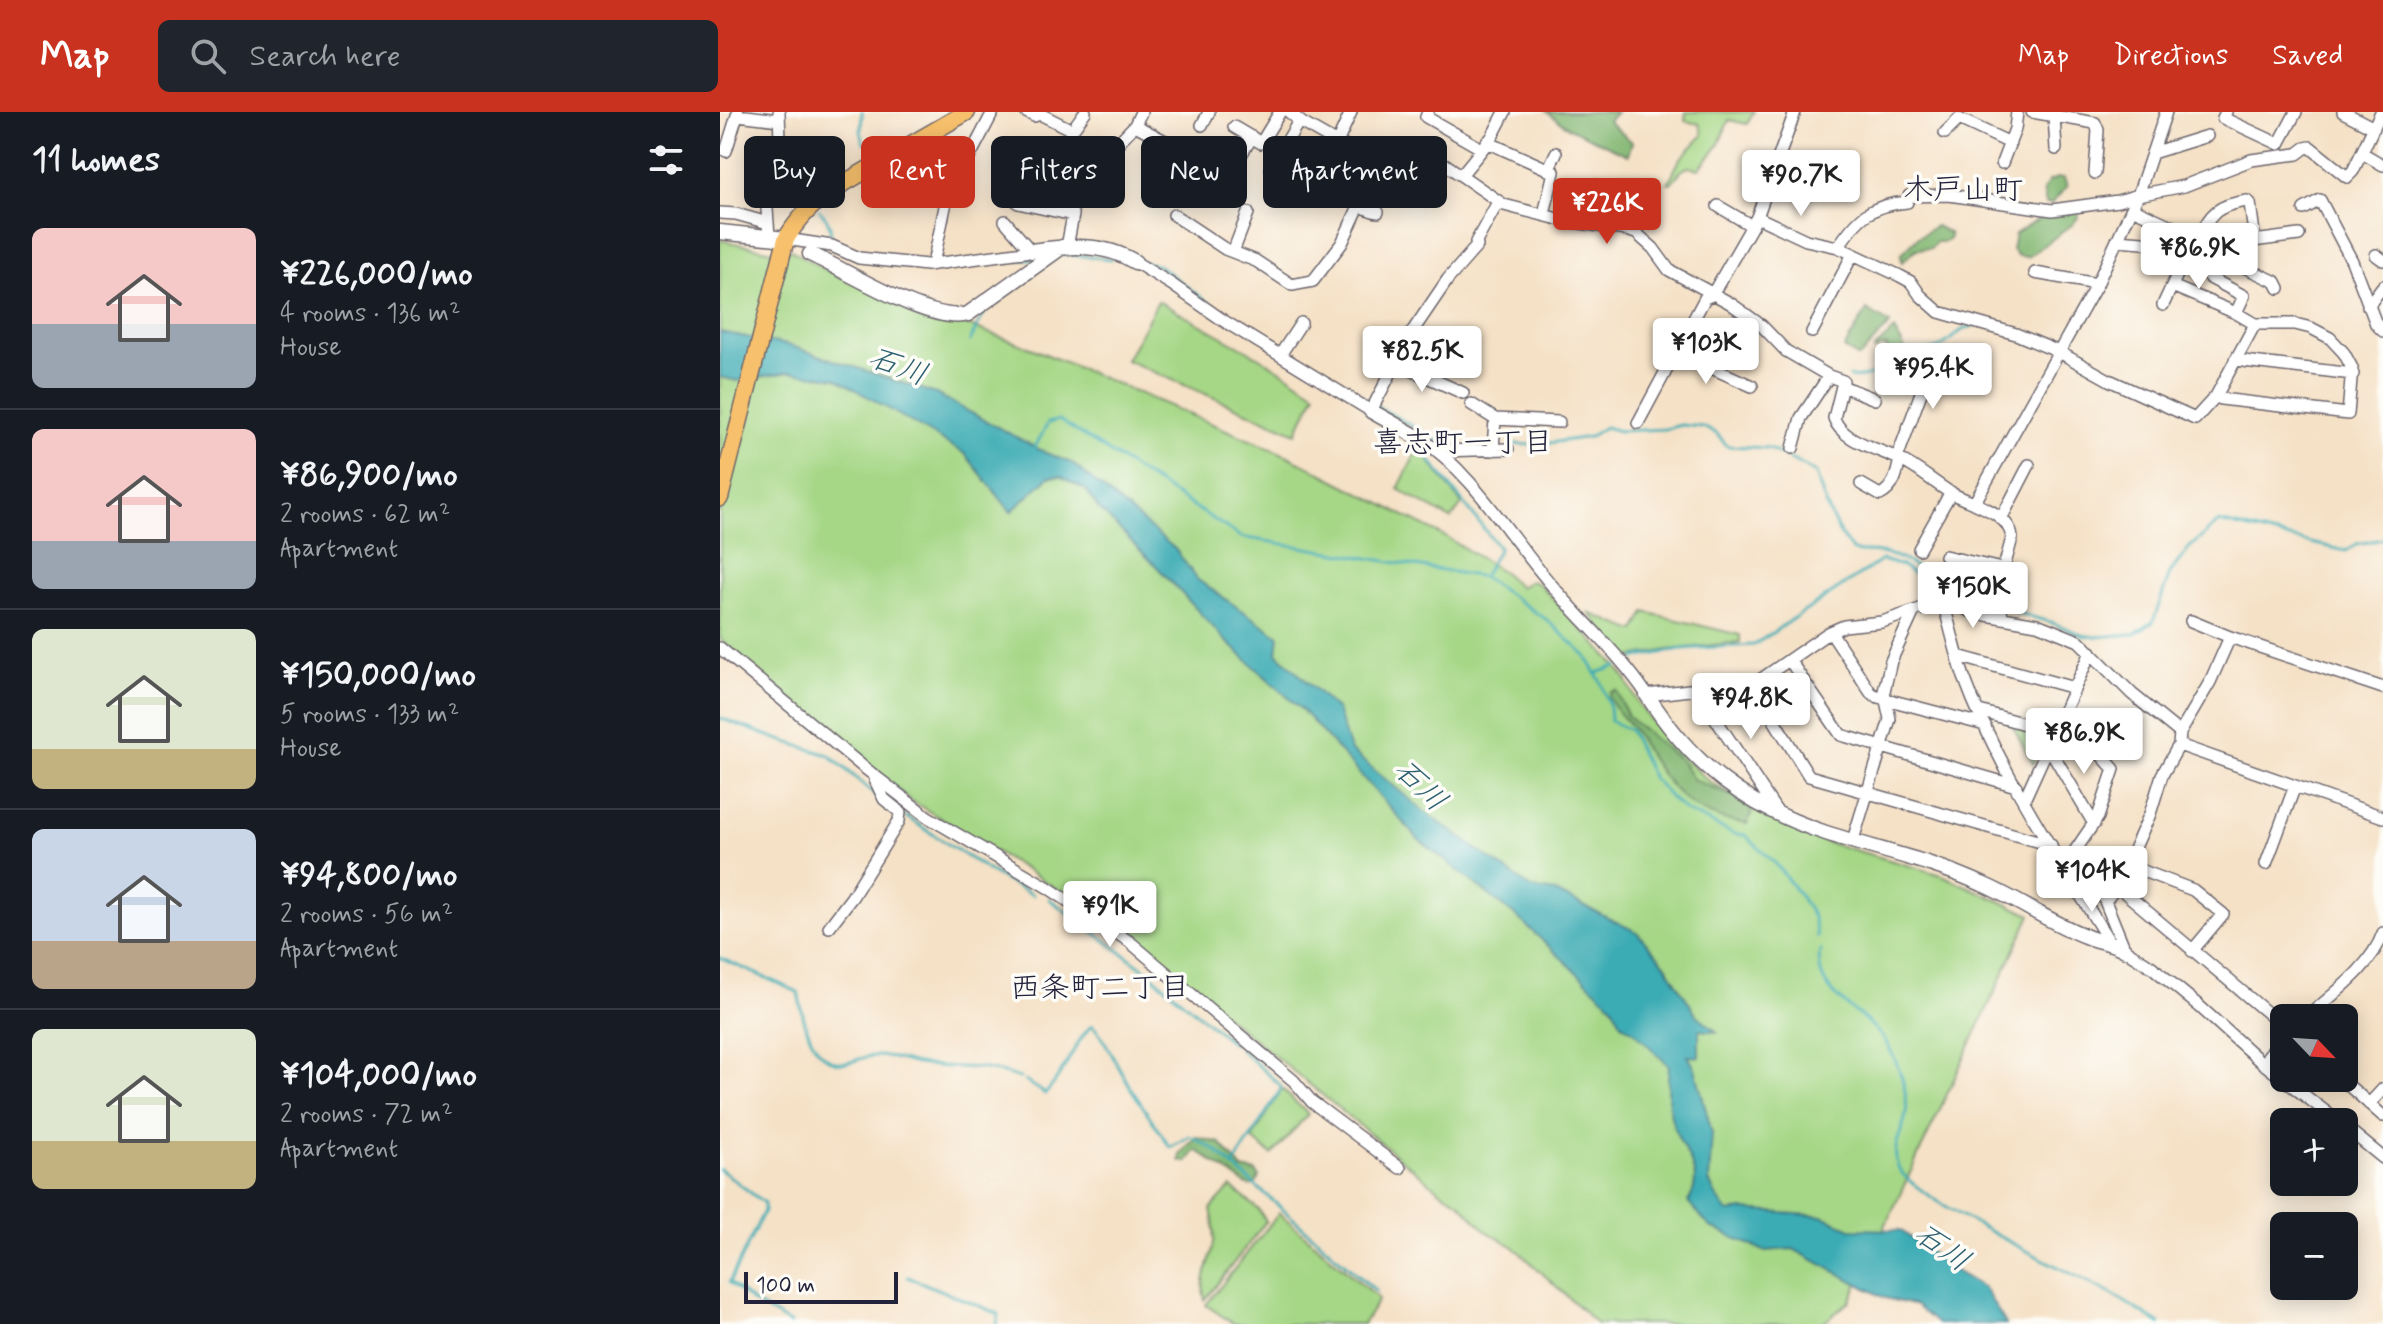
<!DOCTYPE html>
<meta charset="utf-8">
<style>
:root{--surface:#171b24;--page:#20242c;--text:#f1f3f6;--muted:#9ea1a6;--line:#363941;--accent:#c8321e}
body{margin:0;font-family:Mynerve,"Klee One",sans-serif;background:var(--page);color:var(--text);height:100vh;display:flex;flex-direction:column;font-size:30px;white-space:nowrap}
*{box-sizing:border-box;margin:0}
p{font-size:26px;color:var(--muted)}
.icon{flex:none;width:44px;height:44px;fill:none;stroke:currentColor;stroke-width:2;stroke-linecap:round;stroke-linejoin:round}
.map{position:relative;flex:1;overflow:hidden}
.panel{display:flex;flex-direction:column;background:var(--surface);width:720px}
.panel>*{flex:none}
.guide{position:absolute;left:24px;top:24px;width:760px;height:72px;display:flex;gap:16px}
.needle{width:52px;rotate:115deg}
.buttons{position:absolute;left:1550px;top:892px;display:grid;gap:16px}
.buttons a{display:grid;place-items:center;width:88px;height:88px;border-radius:12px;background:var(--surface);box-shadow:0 4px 20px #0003;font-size:40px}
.scale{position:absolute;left:24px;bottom:20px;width:154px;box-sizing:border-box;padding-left:8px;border:4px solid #22223b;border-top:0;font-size:22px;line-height:28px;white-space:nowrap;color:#22223b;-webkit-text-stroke:6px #fdfcf7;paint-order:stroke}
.price{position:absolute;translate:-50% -68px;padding:0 18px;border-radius:8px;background:#fff;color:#222;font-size:26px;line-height:52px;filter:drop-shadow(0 2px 4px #0008)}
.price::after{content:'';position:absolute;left:50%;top:48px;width:24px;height:18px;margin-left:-12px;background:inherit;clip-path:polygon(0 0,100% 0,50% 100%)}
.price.on{background:var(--accent);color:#fff}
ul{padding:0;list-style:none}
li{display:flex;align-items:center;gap:24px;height:200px;padding:0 32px}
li+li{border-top:2px solid var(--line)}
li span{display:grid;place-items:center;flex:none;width:224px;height:160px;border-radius:12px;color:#555}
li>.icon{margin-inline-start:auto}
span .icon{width:96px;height:96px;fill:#fffc;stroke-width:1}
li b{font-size:34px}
h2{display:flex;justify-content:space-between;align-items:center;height:96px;padding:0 32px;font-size:34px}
.pill{padding:0 28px;border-radius:12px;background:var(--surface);box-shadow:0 4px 20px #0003;font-size:28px;line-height:72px}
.pill.on{background:var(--accent);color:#fff}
header{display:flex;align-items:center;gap:48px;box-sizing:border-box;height:112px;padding:0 40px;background:var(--accent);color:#fff}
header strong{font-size:38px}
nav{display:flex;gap:44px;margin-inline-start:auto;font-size:28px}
.search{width:560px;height:72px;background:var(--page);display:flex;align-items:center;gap:20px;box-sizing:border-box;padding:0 28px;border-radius:12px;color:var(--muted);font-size:30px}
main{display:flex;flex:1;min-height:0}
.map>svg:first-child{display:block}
.green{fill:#a6d786;stroke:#647c60;stroke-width:2}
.forest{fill:#84b873;stroke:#536d57;stroke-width:2}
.water{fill:#3aabb4;stroke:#2e6678;stroke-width:2}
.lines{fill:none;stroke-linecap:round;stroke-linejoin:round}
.stream{stroke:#3aabb4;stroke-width:3}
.minor-casing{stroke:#6c656c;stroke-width:14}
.tertiary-casing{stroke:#6c656c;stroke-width:17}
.primary-casing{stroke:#6c656c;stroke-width:19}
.minor{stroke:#fff;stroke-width:11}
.tertiary{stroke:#fff;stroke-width:14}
.primary{stroke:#f7c06c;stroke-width:16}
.labels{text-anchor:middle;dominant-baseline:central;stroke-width:7;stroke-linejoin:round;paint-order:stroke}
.neighbourhood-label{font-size:30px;fill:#22223b;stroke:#fdfcf7}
.water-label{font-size:30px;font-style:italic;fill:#2d6071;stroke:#fdfcf7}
</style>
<header>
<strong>Map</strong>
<div class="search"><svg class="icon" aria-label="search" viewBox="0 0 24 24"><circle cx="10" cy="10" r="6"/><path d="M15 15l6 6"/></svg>Search here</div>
<nav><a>Map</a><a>Directions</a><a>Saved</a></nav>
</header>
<main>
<section class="panel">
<h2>11 homes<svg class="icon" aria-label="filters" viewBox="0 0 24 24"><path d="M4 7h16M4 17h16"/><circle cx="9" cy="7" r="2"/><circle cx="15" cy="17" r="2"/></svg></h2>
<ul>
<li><span style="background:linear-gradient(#f6c9c9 60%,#9aa5b1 0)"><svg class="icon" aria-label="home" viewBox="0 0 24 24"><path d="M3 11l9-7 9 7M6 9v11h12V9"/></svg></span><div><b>¥226,000/mo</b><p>4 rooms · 136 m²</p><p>House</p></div></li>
<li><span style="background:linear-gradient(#f6c9c9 70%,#9aa5b1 0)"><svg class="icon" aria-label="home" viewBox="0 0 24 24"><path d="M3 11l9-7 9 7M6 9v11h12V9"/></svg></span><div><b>¥86,900/mo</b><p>2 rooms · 62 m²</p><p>Apartment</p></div></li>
<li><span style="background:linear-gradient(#dfe7d0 75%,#c2b280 0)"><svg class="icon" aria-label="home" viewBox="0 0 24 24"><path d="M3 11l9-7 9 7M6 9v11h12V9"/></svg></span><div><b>¥150,000/mo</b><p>5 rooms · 133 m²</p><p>House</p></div></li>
<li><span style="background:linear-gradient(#c9d6e8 70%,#b9a48a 0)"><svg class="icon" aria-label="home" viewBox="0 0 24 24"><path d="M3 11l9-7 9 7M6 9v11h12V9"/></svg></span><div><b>¥94,800/mo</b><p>2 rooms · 56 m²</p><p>Apartment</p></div></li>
<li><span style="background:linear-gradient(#dfe7d0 70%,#c2b280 0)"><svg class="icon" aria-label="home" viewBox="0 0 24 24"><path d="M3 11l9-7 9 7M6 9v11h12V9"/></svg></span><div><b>¥104,000/mo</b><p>2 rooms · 72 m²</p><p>Apartment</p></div></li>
</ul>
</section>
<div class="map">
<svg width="1663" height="1212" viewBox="0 0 1663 1212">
<rect width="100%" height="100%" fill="#fdfcf7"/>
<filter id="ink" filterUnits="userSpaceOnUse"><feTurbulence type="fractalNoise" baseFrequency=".0125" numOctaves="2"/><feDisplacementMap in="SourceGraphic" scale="16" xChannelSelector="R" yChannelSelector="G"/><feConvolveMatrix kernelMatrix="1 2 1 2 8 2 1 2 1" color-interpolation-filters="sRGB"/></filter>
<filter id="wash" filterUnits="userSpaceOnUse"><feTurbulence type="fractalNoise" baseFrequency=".006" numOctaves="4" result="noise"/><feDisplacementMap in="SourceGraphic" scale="32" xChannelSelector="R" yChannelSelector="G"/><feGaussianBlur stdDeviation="1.8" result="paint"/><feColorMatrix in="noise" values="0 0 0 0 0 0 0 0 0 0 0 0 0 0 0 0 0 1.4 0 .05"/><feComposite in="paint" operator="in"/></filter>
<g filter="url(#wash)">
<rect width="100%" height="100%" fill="#f5e1c6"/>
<path class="green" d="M966 0H1034L1027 12 1009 8 998 34 979 57 968 55 961 59 951 71H948L960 47 983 23 980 12 965 9Z
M0 128 53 139 71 138 104 157 167 184 311 236 566 343 726 425 783 460 800 475 810 469 819 472 890 547 904 564 919 593 950 634 991 671 1096 727 1222 763 1311 803 1130 1189 1102 1212H877L794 1135 766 1119 739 1090 720 1079 387 807 190 688 0 527V265L17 269 27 225 0 220Z
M438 189 541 246 596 281 576 321 406 248Z
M697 339 702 340 742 392 731 407 678 377Z
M925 500 1020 523V530L948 538 906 546 869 501 915 519Z
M1292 613 1324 622 1325 625 1313 652Z
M562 977 588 1002 552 1043 532 1027Z
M511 1075 538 1097 546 1109 485 1188C479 1168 492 1149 494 1130 495 1119 494 1108 491 1097Z
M559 1101 659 1187 643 1212H514L486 1193Z"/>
<path class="forest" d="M827 0H896L888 9 912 30 908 43 849 16Z
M879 60 886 64 870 92V104L868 106 864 104 863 98 853 90 855 80 862 82 864 77 869 78Z
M1338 66H1344L1347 75 1331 92H1326L1323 78 1329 69Z
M1334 97 1356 98 1359 104 1353 112 1308 145 1298 144 1292 138 1295 122Z
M1216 114 1229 121 1230 125 1225 130H1216L1211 136 1196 137 1182 150 1181 142 1198 125Z
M1147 198 1170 212 1139 246 1124 237Z
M1174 218 1185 237 1162 251H1154V246L1167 239 1166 234 1154 238 1155 236Z
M896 578 908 605 962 650 974 668 1022 688 1032 699 1027 712C965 704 945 671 915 620 907 607 895 600 889 585L891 580Z
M476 1025 500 1031 522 1057 536 1060 539 1064 537 1070 531 1074 527 1073 476 1038 467 1050 460 1049V1042Z"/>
<path class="water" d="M0 220 68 233 216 282 326 341 352 351 455 437 478 468 559 524 557 541 617 598 630 638 705 700 811 776 835 780 917 820 945 852 976 902 997 920 979 918V945L968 944 975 956 992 1021 989 1069 995 1082 1008 1100 1024 1098 1103 1104 1131 1117 1180 1118 1237 1160 1264 1176 1286 1212H1217L1196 1194 1165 1186 1073 1137 1044 1139 990 1115 968 1090C987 1060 962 1041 953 1012 947 992 947 974 949 954L914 919 902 912 891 892 797 805 698 727 583 599 505 528 439 457 377 395 366 378 340 364 329 365 291 400 245 342 116 266 70 260 17 269 0 265Z"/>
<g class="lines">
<path class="stream" d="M142 0 141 19 144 32
M99 98C110 108 111 116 111 130
M344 142 392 147
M284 148 317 147
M424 150 439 154 485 188 541 225
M250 229 266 197
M1129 265C1155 269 1177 247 1201 240 1208 238 1214 238 1220 235 1231 229 1240 216 1253 214
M619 273 651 290
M657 294 706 322 705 326
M706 322 727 334
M790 332 816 333 869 325 885 315 899 319 945 317 961 313 983 315 997 322 1007 334 1048 336 1086 355
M704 333 705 342 779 436 763 465
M314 337 328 311 339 308 521 425 763 465 827 508 866 544 881 570 889 593 890 609 910 618 932 665 952 687 966 699 1014 722 1025 723 1056 752 1081 785 1093 805 1097 825
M1088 357 1096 361C1103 387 1114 418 1133 439 1142 441 1150 439 1159 441 1180 443 1197 455 1213 467L1209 472 1211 474
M1295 500 1333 511 1362 523 1376 525 1415 522 1433 510 1450 461 1469 436 1499 410 1626 439 1637 432 1663 427
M915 546 961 537 1034 533 1162 448 1182 454 1209 472
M877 561 897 554
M0 606 57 627 109 643 158 685
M185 704 277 764 313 783
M329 787 423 856 514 932
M1100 838C1092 886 1144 895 1167 932 1178 951 1189 980 1186 1002 1183 1021 1170 1035 1178 1055 1192 1087 1355 1162 1393 1183 1409 1192 1424 1202 1440 1212
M0 846 78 880C82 901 88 934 107 946 126 959 137 944 154 944 169 943 183 949 197 952 217 955 238 955 258 956 272 957 287 962 300 966
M305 969 325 982C345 962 352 933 372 913L381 923 410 975 450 1035 470 1024
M474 1026 495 1038 656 1179
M513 1054 561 977 560 973 520 937
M0 1057 44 1091V1099L9 1171 34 1191 71 1212
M188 1165 279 1202 277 1212"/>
</g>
</g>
<g filter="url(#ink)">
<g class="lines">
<defs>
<path id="minor" d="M306 0 314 4 320 2 352 18 365 0
M569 0 582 11 617 31 640 40 698 50 719 48 784 93 846 109 906 118 916 121 933 136 949 158 1010 191 1042 214 1066 239 1109 264 1123 269 1122 274 1155 287
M631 0 617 31 620 42 616 68C626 82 641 98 658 100
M708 0 706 5 762 37
M1312 0 1375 11 1378 18 1375 61
M1506 0 1503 6 1559 32 1576 0
M1623 0 1654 16
M18 3 59 8
M1334 4 1336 37
M415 13 475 45
M482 13 489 0
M514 15 541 31 560 0
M1225 21 1239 7 1290 31
M357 29 373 37 394 35 415 13 421 0
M767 30 834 60 824 102
M6 39 18 0
M1432 41 1487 24
M1642 41 1663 53
M519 46 532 25
M1282 51 1295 17 1297 0
M323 54 358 71 373 37
M551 56 579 9
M828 58 836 41
M742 62 772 25 785 0
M298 91 353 103 347 135
M998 94 1032 114
M1412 96 1495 134 1579 123
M1584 97 1600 88 1632 149 1656 212 1663 219
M0 101 16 102 48 111
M454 103 505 137 536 149 572 173 593 169 622 131 640 92
M1037 105 1086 128 1118 135 1180 164 1191 170 1200 183 1219 200 1296 222 1339 240 1389 268 1475 307 1496 284 1535 212
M285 109 311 139
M49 124 46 84 60 28 59 0
M1479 126C1490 100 1499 93 1527 89L1530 91 1535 129
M66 127 112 134 139 146 207 153 311 139
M1397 128 1423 130 1486 161 1490 166 1524 184 1516 201
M1516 131 1520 153 1556 170 1559 176
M1118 135C1138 105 1151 93 1187 90L1189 84 1229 83 1332 98 1398 89 1418 83 1464 74 1531 48 1577 42 1585 36 1590 35 1627 65 1633 59 1661 0
M513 140 528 101
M1656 143 1663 148
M415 150 451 172 504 209 651 299 692 220 728 167 757 134 756 130 778 90
M213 152 226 90 273 0
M1315 161 1377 172
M1452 174 1516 201 1535 212H1575L1591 216 1610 226 1624 241 1632 256 1628 302 1501 287 1496 284
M1443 193 1463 150
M1648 194 1663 174
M1092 220 1133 142
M956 240 1032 274
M560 243 581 211
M1515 248 1633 262
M676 251 743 281
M1122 274 1114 306C1121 329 1159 337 1179 347 1198 356 1213 370 1231 381 1251 392 1289 399 1292 426L1278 478 1282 504
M751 292 775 307
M918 311 985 186 992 183 1037 105 1075 0
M701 327C753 360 793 430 835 477 865 512 901 544 927 583L1037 570 1108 521 1124 514 1162 510 1200 497 1234 492 1255 501 1317 512 1359 529 1412 582 1460 621
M1073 336 1081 306 1109 264
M773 338 775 307 839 310
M721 339 788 337
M1177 346 1216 240
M1141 372 1160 383C1174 376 1177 362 1180 347
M1255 390 1377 172 1418 83 1446 0
M1281 407 1309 353
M1199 437 1231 380
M1225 444 1282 457
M1224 494C1231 517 1236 542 1244 565 1279 660 1338 745 1390 831
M1471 509 1510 525 1663 576
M1111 520 1151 581 1158 585 1265 613
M1510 525 1490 570 1460 621 1459 633 1442 663 1430 702 1398 773 1385 789 1405 838 1432 855 1479 894 1540 949 1619 1010
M0 536 142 654 208 705 327 775 410 830 574 969 592 990 680 1056
M1238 544 1354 576
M1070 549 1121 623 1296 674
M1030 570 1089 664 1331 733
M976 577 1057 700
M1259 599 1333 620
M1342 600 1394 657 1378 705 1344 755
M1327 632 1374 712
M1459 633 1663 705
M1304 688 1371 540
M1133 728 1170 607 1164 579 1171 549 1194 499
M1546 752 1575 674
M1407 753 1473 778 1503 802 1472 839
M1397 774 1564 915
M109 815 132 785 179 709 180 700 164 687 155 668
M1586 906C1613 882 1651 856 1663 821
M1564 963 1548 944 1564 926
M1620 966 1663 1004
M1649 992 1663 977
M1624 1014 1663 1046"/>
<path id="tertiary" d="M0 120 66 127
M311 139C347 134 383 130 415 150
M90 142C126 158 211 213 248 202L342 135
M651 299 701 327
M927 583C972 653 1026 695 1106 721 1158 738 1212 749 1262 772 1297 787 1329 810 1365 824 1378 830 1393 830 1405 838"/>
<path id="primary" d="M0 386 66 127C76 109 91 94 107 81L247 0"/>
</defs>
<use href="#minor" class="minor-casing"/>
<use href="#tertiary" class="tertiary-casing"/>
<use href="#primary" class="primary-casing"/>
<use href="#minor" class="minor"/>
<use href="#tertiary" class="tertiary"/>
<use href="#primary" class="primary"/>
</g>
</g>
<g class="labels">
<g class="neighbourhood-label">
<text x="1243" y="78">木戸山町</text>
<text x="743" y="331">喜志町一丁目</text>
<text x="380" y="876">西条町二丁目</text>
</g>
<g class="water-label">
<text transform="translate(178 255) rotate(20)">石川</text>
<text transform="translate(700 674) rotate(44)">石川</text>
<text transform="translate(1222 1136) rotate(35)">石川</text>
</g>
</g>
</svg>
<div class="buttons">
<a><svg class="needle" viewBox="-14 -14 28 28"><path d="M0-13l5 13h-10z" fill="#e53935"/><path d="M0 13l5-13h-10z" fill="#9ea1a6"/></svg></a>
<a>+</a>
<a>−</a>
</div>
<div class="scale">100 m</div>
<b class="price" style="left:1081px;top:106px">¥90.7K</b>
<b class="price on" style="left:887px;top:134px">¥226K</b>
<b class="price" style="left:1479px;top:179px">¥86.9K</b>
<b class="price" style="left:986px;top:274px">¥103K</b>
<b class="price" style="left:702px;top:282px">¥82.5K</b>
<b class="price" style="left:1213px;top:299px">¥95.4K</b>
<b class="price" style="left:1253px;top:518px">¥150K</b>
<b class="price" style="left:1031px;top:629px">¥94.8K</b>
<b class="price" style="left:1364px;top:664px">¥86.9K</b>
<b class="price" style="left:1372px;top:802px">¥104K</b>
<b class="price" style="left:390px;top:837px">¥91K</b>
<div class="guide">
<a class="pill">Buy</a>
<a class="pill on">Rent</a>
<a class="pill">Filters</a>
<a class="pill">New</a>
<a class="pill">Apartment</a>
</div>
</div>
</main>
